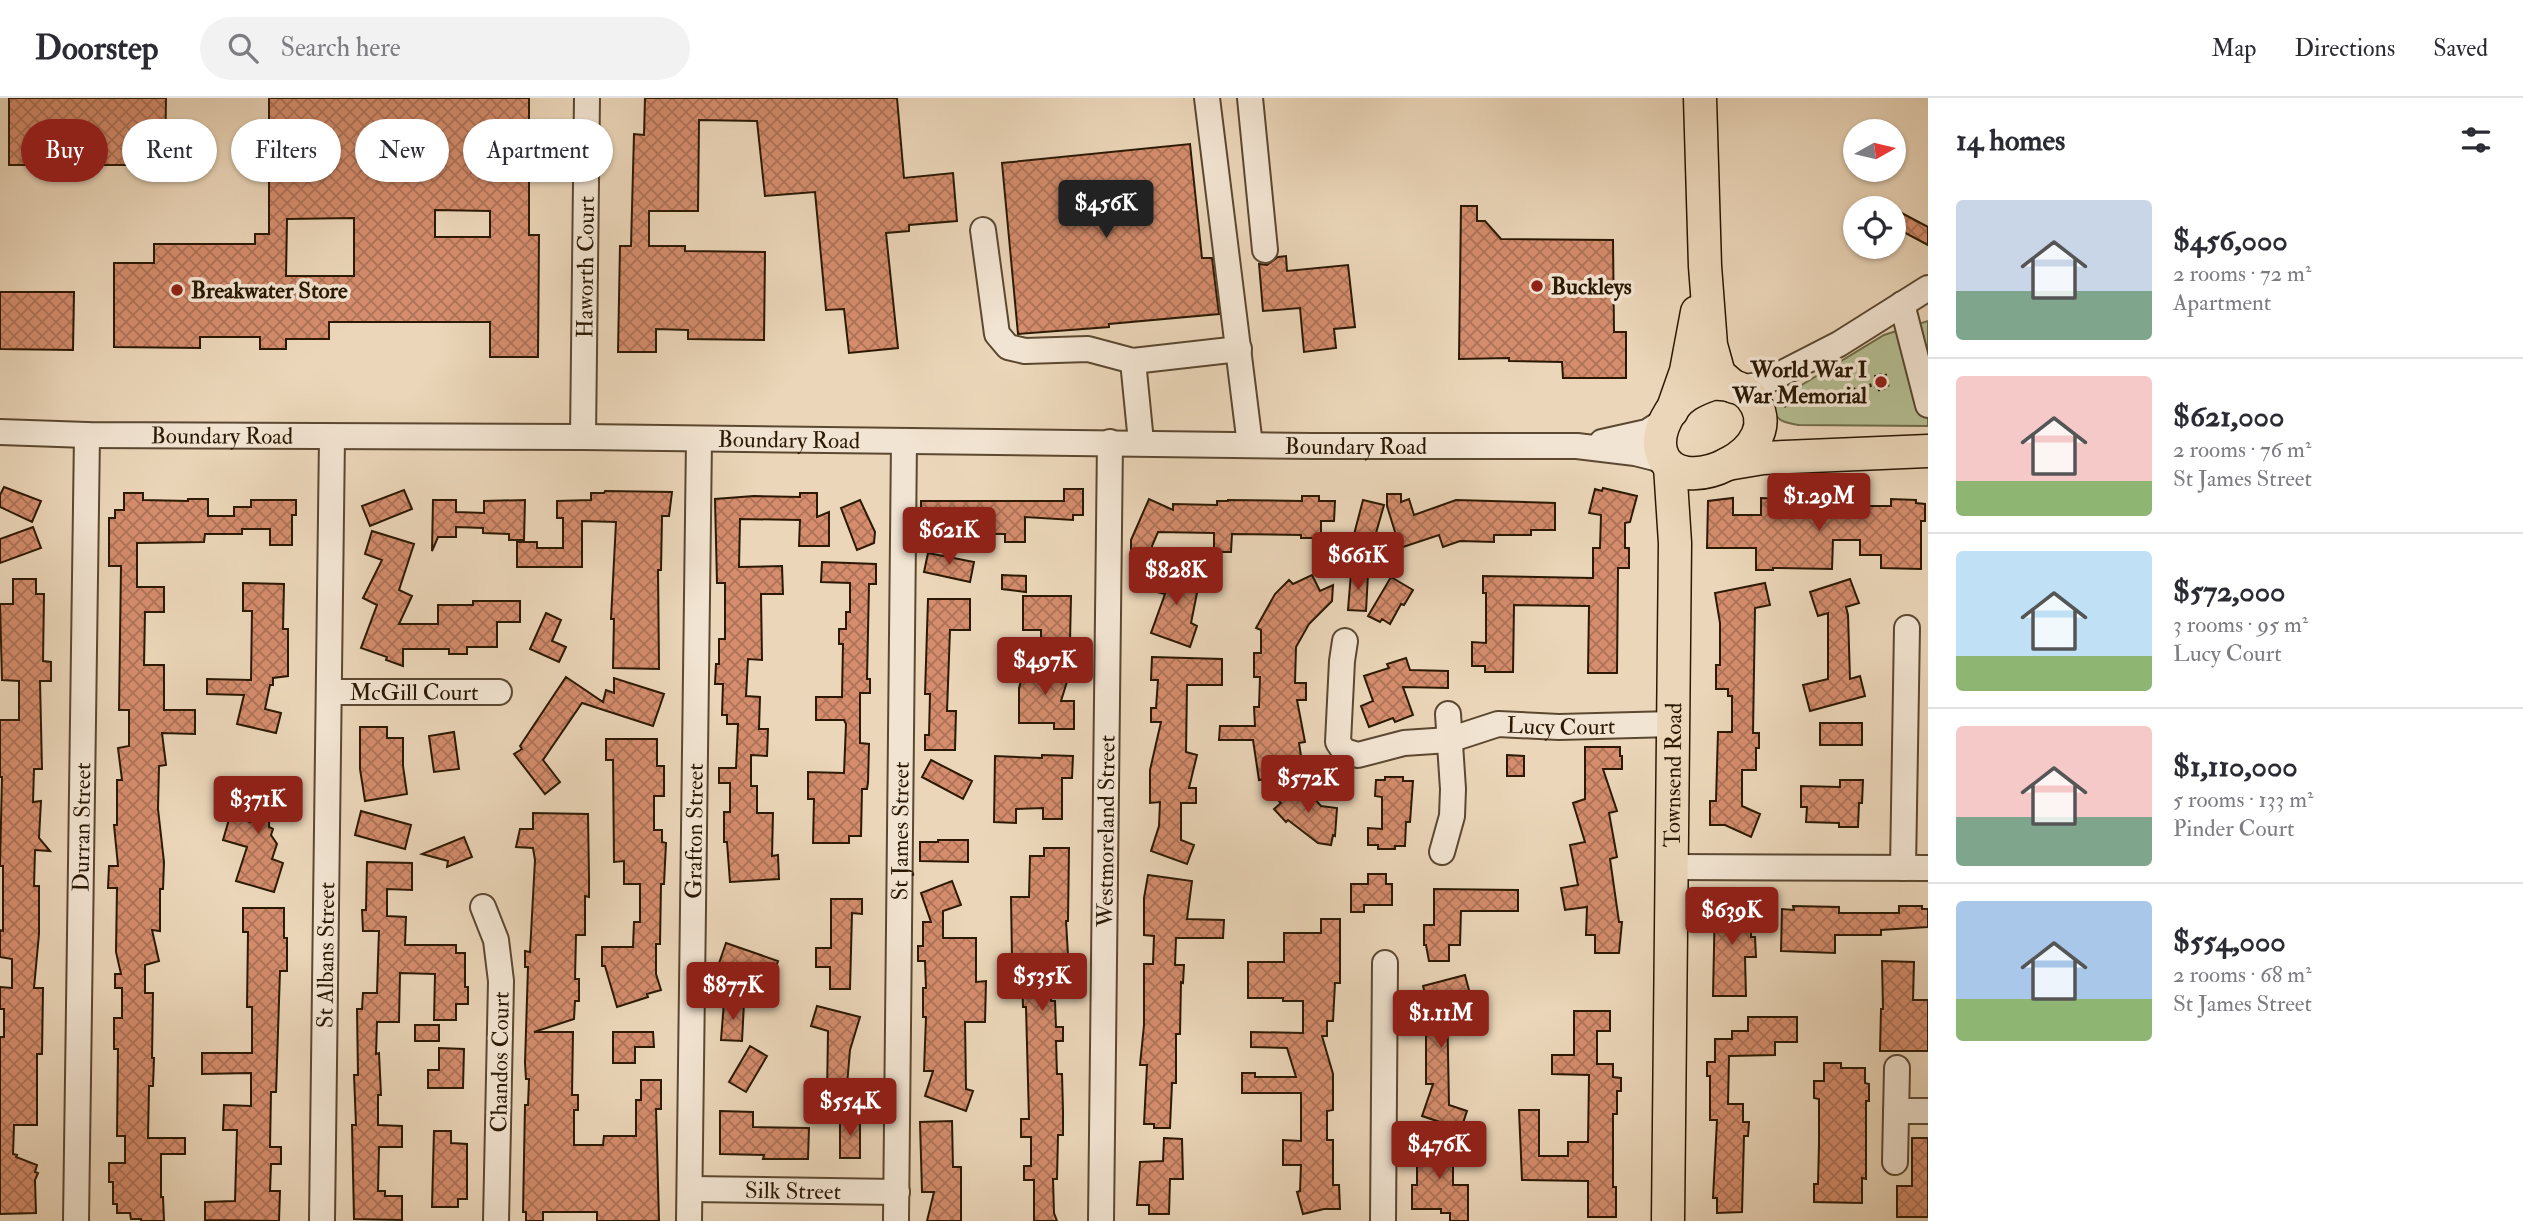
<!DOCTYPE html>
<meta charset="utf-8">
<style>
:root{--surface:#fff;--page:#f2f2f3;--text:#2b2b33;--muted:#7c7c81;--line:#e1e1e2;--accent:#8f2418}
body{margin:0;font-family:"IM FELL Double Pica",serif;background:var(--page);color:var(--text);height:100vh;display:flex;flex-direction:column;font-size:26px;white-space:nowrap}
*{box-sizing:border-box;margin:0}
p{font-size:23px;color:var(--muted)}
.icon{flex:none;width:38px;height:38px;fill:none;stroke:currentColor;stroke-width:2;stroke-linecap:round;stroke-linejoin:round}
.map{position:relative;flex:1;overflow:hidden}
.drawer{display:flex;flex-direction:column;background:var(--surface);width:595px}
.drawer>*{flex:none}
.guide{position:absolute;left:21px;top:21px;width:665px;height:63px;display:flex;gap:14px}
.needle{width:46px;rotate:82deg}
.tools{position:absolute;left:1843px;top:21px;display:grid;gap:14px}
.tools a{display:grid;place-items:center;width:63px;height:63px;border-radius:50%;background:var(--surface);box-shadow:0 2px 5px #0004;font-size:35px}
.price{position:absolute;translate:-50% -60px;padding:0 16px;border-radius:7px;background:var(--accent);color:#fff;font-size:23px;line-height:46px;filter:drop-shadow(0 2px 4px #0008)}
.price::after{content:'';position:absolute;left:50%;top:42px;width:21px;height:16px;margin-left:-10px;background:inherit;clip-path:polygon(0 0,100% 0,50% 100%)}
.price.active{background:#222;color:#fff}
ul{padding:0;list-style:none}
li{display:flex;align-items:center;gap:21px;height:175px;padding:0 28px}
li+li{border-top:2px solid var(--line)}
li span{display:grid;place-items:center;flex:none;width:196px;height:140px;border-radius:7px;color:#555}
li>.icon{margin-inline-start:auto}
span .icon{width:84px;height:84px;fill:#fffc;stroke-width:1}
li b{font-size:30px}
h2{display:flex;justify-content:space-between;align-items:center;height:84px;padding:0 28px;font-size:30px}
.tag{padding:0 24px;border-radius:32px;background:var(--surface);box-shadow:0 2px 5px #0004;font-size:24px;line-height:63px}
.tag.active{background:var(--accent);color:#fff}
header{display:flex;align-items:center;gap:42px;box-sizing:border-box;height:98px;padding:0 35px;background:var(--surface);border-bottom:2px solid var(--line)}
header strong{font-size:33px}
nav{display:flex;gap:38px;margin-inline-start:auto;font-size:24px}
.search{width:490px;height:63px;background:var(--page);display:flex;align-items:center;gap:18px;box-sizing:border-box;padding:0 24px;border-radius:38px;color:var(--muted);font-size:26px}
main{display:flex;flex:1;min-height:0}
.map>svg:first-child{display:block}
.park{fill:#b4be92;stroke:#706c4a;stroke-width:2}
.building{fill:url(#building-cross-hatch);stroke:#2b1903;stroke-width:2;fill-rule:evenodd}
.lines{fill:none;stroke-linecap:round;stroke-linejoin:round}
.minor-casing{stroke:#5b4830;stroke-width:28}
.major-casing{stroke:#2b1903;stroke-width:35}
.path{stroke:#2b1903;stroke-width:3.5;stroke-dasharray:2 3.5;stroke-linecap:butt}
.minor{stroke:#f2e4d2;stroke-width:24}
.major{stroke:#ebd6b9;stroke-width:32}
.poi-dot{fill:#8f2418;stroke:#f2e4d2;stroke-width:2.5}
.labels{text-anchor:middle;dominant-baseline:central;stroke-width:7;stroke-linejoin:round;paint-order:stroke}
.street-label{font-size:23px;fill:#2b1903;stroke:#f2e4d2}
.poi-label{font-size:23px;font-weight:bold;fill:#2b1903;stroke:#f2e4d2;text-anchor:start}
</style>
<header>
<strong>Doorstep</strong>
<div class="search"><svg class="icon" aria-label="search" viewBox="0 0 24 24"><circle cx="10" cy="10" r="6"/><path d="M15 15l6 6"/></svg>Search here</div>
<nav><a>Map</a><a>Directions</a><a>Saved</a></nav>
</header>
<main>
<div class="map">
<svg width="1928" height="1123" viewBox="0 0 1928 1123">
<defs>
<pattern id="building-cross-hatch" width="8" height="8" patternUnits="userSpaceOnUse" patternTransform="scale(1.75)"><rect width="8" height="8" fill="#d58d6d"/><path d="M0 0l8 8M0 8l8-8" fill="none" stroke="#ad7257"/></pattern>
</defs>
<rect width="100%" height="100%" fill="#ebd6b9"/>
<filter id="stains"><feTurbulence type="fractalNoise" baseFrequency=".00286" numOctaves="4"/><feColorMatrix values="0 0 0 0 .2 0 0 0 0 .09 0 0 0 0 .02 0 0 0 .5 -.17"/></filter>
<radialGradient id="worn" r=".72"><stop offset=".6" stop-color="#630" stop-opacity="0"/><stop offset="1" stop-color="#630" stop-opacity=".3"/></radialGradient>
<path class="park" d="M1928 223V328L1799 327C1787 325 1776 324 1773 310L1777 302 1884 237Z"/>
<path class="building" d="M9 0H166L165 67H9Z
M269 0H529V137H539L538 259H490V224H329V241H286V251H260V239H200V250L114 249V165H154V146H255V136H269ZM435 112 490 113V139H435ZM354 120V178H286L287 121Z
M645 0H897L904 80 953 75 957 123 909 127V133L886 135 898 250 849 255 844 211 826 212 815 94 765 98 757 23 699 22 698 113H649V148H685V153L765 154 764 242 688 241V232L656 231V254H618L620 148H631L634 36 644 37Z
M1190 46 1202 160H1212L1219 216 1109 226V229L1018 236 1002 65Z
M1461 108H1477V123H1485L1501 141 1613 142 1614 234H1626V280H1563L1562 264 1509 263V260L1459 261Z
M1894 111 1928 129V147L1894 129Z
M1286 158 1287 173 1348 167 1355 229 1334 231 1336 250 1304 254 1300 210 1263 213 1259 166 1267 167 1278 159Z
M0 194H74L73 252 0 251Z
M4 389 41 403 32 424 0 409V397Z
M1603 390 1637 398 1630 424 1625 425V450H1629V470H1618L1617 575H1588L1589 508 1514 507 1513 574H1485V568H1472V544L1486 545V495H1483V478L1593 480V450H1600L1601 417 1589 415 1595 391 1602 393Z
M1064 391H1083V417H1073V422L1025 419V444H1005V436L921 435V403H1064Z
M404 392 412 411 370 428 362 408Z
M605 393 672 394 669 418H662L661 472H658L659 571 613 570 614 521H611L616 424 582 423V469H517V444H537V450H563V420H557V403L591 402V395H604Z
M124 395H143V402L188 403V401H208V418H234V409H251V402H296V417H292V447H270V431H242V436H205L204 444 137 445V489H164V514H145L144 567H164V612H195V636L162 635 166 667 159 668 158 711 164 764 163 791H160V833L152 832 159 863 145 867V895H153L152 960H154L153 988H149L148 1040H185V1056H161V1099H163L164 1123H141V1121H131L130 1115H117V1106H113V1084H109V1065H125V1038H117L118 951H114V920H122V890H115V876H121L116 854 117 790H108L109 768H118L114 727H117V682H122L118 650 129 648V612H119L121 468H109V420H115V412H124Z
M800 395H817V419L829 414V448H799L800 422 740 421 739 469 782 468 783 496H761L762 562 748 561 746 598 760 599 759 631H768L767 658 751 657V688H757V715H773L772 758 778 757 779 781 730 784 727 744H724V714H730V685H719V670H736L738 626H727V617H722L723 586H715L716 566H719V541H725V485H717L715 401 754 398 800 399Z
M1387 396H1401V404L1409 401 1414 417 1456 402 1555 405V432H1531V437H1494V444L1460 443 1443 449 1439 437 1400 450 1387 408Z
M1302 398H1319V403H1335L1334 423H1321V440H1301V437L1232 436 1231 454H1214V435L1158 434 1152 448V454H1131V442L1149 401 1173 412V406L1217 407V403H1228V402L1302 403Z
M1733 400V417H1761V400L1786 401V404L1827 405V414L1864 413V408H1891V401L1916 402V405L1925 406V423H1921V471L1881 470V457H1860V442H1833L1832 471 1773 470V472H1756V450H1707L1708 403Z
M433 402H456V414L484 415V403L525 402 524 442H509V436L483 435V430L456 429V439H438L432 453Z
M860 402 875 434 874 445 857 452 841 410Z
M1363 402 1384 407 1372 449 1352 444Z
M33 429 41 450 0 465V441Z
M372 433 414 446 399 492 412 498 399 526H438V507H473V503H520V524H497V549H467V556H449V551H403V568L386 562 387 559 361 550 377 507 363 500 382 462 365 456Z
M928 455 974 464 970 484 924 474Z
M822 464 876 466V486H869L867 581H870V595H860V645L869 646 868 685 867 691H862L861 738H849V745H813L814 701H808V674L844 675 846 626 844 622H816V599H842L843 546H839V531H846V514H850V485L821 484Z
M1158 472 1200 480 1191 525 1197 528 1190 549 1151 535 1165 496 1153 493Z
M1351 475 1368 476 1366 513 1348 512Z
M1002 477 1026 478V494L1002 491Z
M1312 477 1320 493 1333 487 1332 503 1309 526 1296 549 1295 585H1306V602H1297L1305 644 1299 645 1303 671 1289 673 1292 677 1259 682 1253 642H1219L1220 628H1255L1254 609H1259L1260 579H1254V555H1261V532L1256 530 1275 496 1289 482 1293 486Z
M1391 479 1413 492 1404 507 1401 506 1390 526 1382 521 1380 524 1368 518Z
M13 481H36V496H44L43 563 51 564V583H40L42 671H34L33 704 41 703 39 740 50 753 35 752 34 788H39V836L34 890H43L42 956H37V1027H14L13 1056 17 1057 16 1059 37 1067 35 1074 38 1075 35 1082 36 1115 0 1116V939H4V911H0V889L12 890V861L0 859V832L3 833V768H0L2 679H0V622H19V583L2 582 0 506H13Z
M1850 481 1859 505 1846 509 1848 517 1850 581 1860 578 1865 598 1810 613 1803 587 1828 581V515L1818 518 1810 494Z
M243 485 284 486 283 531H288V578L273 580V587H270L265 611 281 615 276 635 237 626 244 597 207 596V581L251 582 252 513H243Z
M1765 485 1770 507 1755 510 1753 635H1759V650H1756V672H1742V708L1760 716 1751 739 1725 727H1710V703H1716L1718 634H1732V598H1728V591H1716V567H1720V525L1715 495Z
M1023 498H1071L1070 544H1041V532H1023Z
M928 501H970V532H950L947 613H956L955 652H925V637H929L930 596H925Z
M546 515 561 522 552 543 566 549 559 564 530 551Z
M1152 559 1222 561V587H1187L1186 654 1197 657 1189 690H1196V705H1181V742L1194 747 1187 766 1151 753 1159 728 1160 704 1150 705V672L1161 624H1151V610H1156L1158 582H1151Z
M1406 560 1410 572 1448 573V590L1403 589 1413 617 1395 624 1393 620 1369 629 1361 608 1373 603 1364 578 1389 570 1387 566Z
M1027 564 1070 574 1061 603H1074V631H1054V625H1019V590Z
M566 579 603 604 606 592 614 595V580L664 596 653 628 582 605 543 662 560 684 545 696 514 656 522 651 520 648Z
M1820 625H1862V647H1820Z
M360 629H387V640H403V668L407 696 365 703 360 671Z
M454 634 459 671 434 674 429 638Z
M606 641H657V668H664V698H654V732H662V744L666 745 664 786H661L660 846H656V876L661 892 647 896 648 899 617 909 605 868H602V849H633L634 824H640V786H624V763L614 764 613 662H606Z
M1585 649H1620V658H1622V671H1603L1617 713 1609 715 1617 759 1610 761 1619 824H1622L1619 855H1595V837H1586L1587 809 1565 812 1561 790 1578 787 1570 747 1585 744 1573 705 1585 701Z
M1042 657 1073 658 1072 680H1062V721H1043V710L1016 711V725L994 724 995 658 1042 660Z
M1507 657 1524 658V678H1507Z
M931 662 972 683 963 701 922 679Z
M250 679H282V701H269V729L273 731 271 737 277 746 272 761 283 765 274 794 236 783 247 749 223 742 230 718 250 724Z
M1385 679H1403V683H1413L1410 724H1406L1405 748H1395V751H1378V747H1368V730L1382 731V699L1375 698 1376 682H1385Z
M1840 682H1863L1862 705H1859L1858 729H1839V725L1806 724 1807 709H1801V688L1840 689Z
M1299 684 1321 708 1337 710 1335 738 1333 737 1331 747 1318 745 1288 722 1286 724 1274 711 1281 705 1279 703Z
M361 713 411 727 405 751 355 737Z
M533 715 588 716 589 780V799L585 798V837H576L575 881H579V903H575L574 921 534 934H573L572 997H578V1012H574V1047H603L604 1038H636V1002H641V982H661V1011H656L659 1123H597V1114H543V1123H526V1114H523L525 1007H528L529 981H526L525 965 528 869H525V853L530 854 535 762 533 750 516 749 520 731H533Z
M464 739 472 759 447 769 448 763 422 756Z
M938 742H968V764L920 763V744H938Z
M1044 750H1069L1068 823H1066L1069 874 1050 875 1051 903H1055L1056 929H1063V943H1056L1057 976H1062L1063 1013V1037H1058L1057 1081H1053L1054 1115 1057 1123H1034V1082H1024V1068H1031V1039H1021V1021H1029L1026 909H1023L1022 875H1009V861H1012L1011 799H1029L1030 758H1044Z
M367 764 412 765V792L387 791V818L406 819 405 847H456V855H465V889H468V906H456V922H434L435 876 400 875 399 924H377L376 956 379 955 381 997H378V1027L402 1028V1049H379L378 1093H385V1098H402V1122L354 1121 352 1027H356L354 977H358L357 911H362L363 895H377L378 861 379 833H363L362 812H366Z
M1368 776H1386V786H1392V807H1364V814H1351V786H1368Z
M1148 777 1192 783 1187 821 1224 822 1223 840H1176L1175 867H1184L1183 885 1181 884 1180 936H1176V985H1172L1170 1030H1154V1026H1144L1147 967H1140L1144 927V866H1153L1154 838 1144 837V800Z
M952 783 961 807 943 813V840H976V884L986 883 985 924H965L966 991 973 993 966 1013 925 998 933 973H924L926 919H923V890H926L925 863H918V848H923V824H931L921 795Z
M1434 791 1518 792V813H1461L1460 847H1449V863H1429L1426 847H1424V827H1434Z
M831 801H862V816L852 815 850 891H830V869H816V850H831Z
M1715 803H1751V839H1755L1756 859H1745L1746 898H1713Z
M1793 808 1839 809V815H1899V808H1922V811H1928V829L1881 832V837H1835V855L1781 853 1782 811 1794 812Z
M243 810H284V840H287V873H280L276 994H271L270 1049H281V1066H271L270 1093H280L279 1123 205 1122V1104L235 1103 237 1032H223L224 1007 251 1008V975L202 976V955H252V909H247L248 834H243Z
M1321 821H1340V885H1335L1333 923H1327V938H1322L1333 976V1012L1327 1013V1042H1333V1087H1339L1340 1111H1324L1303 1116 1297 1094 1300 1093 1301 1067H1283V1042L1301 1043V995H1242V975H1255V979H1296L1287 950 1251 949V934L1303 935V903H1283V900H1248V864H1284V835H1321Z
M726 845 778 863 769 888 717 871Z
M1882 863 1914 864 1913 902H1928V953H1880L1881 911H1883Z
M1465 877 1470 896 1447 902 1449 1007 1467 1013 1461 1031 1422 1018 1433 986H1426V925H1419V911H1429L1423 888Z
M724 904 744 905 742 943 721 942Z
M817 908 860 919 850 952 847 987 843 986 842 1013 818 1012 819 997 827 998 828 933 811 928Z
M1574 913H1610V933H1597V966H1613V979L1621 980V993H1617V1016H1613V1089H1616V1119H1588V1083L1522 1082 1519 1012H1539V1058H1568V1044H1588L1589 977 1552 976V957H1574Z
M1748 919H1797V944H1775V957L1729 958 1728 1006H1743V1024H1749L1748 1038H1744L1742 1114 1717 1115V1100H1713L1717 1022H1710V978H1707V964H1715V941H1732V933H1748Z
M415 927H439V943H415Z
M613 934H653L654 949H635V965H613Z
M750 948 767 958 746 994 729 984Z
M439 950 464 951 463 990H428V972H439Z
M1824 965H1841V970H1865V985L1869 986V1003H1866V1081L1862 1080V1105L1814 1104V1086H1818L1819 1046V1001L1814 1000V983H1824Z
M720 1013 753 1014V1029L809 1030 808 1061H763L764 1057 720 1056Z
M840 1019H860V1060H840Z
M952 1023 953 1069H961V1123H927L934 1094H922L920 1024Z
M434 1033H451V1045L467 1046V1101H458V1109H432Z
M1164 1040 1182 1041 1183 1081H1170L1169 1116H1149V1107H1137L1140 1064 1163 1063Z
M1912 1040H1928V1119H1897V1088H1912Z
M1417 1043H1453V1087H1468V1123H1450V1115H1441V1111H1412V1087H1417Z"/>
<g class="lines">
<defs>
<g id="minor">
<path d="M1207 0 1250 347"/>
<path d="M1250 0 1265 152"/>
<path d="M983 132 997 236 1008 249 1025 253 1088 251 1133 263 1239 251"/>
<path d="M1902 206 1928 307"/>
<path d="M1133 263 1141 344"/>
<path d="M1738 290 1759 287 1839 246 1928 190"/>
<path id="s1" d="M0 334 87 337 583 339 1312 348H1577L1635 355 1655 360 1668 366"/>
<path id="s2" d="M583 339 587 0"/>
<path d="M1602 344 1647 334 1667 321"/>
<path id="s3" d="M1345 543 1342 563 1338 644 1344 653 1358 657 1404 645 1449 642 1498 626 1559 629 1673 626"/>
<path id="s4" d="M330 594H499"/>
<path d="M1442 754 1452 718 1453 691 1448 616"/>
<path d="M1672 769 1928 770"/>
<path d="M1903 770 1907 530"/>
<path d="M483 809 496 842 501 883 496 1123"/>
<path d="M1896 1013H1928"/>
<path d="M1895 1064 1897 970"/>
<path id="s5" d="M690 1091 897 1094"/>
<path id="s6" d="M76 1123 87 337"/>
<path id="s7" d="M322 1123 332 339"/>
<path id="s8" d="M689 1123 699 342"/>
<path id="s9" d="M896 1123 904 343"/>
<path id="s10" d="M1101 1123 1110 344"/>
<path d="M1383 1123 1385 865"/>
</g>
<g id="major">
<path d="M1700 0 1705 168 1711 247 1719 276 1734 289"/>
<path d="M1712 286C1725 285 1742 288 1751 299 1795 352 1674 407 1661 353 1656 333 1671 307 1687 297 1695 292 1703 289 1712 286Z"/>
<path d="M1672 313 1686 273 1697 214"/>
<path d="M1727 366 1763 360 1928 353"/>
<path id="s11" d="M1668 1123 1675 445 1670 368"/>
</g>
</defs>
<use href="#minor" class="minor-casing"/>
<use href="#major" class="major-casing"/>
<path class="path" d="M1885 276 1888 289 1877 292 1874 279Z
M1784 308 1876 286"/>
<use href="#minor" class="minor"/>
<use href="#major" class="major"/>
</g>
<g class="poi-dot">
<circle cx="1537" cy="188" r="7"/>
<circle cx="177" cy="192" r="7"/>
<circle cx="1881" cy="284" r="7"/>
</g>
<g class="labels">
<g class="street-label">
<text stroke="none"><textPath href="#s2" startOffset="170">Haworth Court</textPath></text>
<text stroke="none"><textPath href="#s1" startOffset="222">Boundary Road</textPath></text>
<text stroke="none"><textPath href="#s1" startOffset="789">Boundary Road</textPath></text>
<text stroke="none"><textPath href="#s1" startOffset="1356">Boundary Road</textPath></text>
<text stroke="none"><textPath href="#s4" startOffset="84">McGill Court</textPath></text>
<text stroke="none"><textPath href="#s3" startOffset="334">Lucy Court</textPath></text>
<text stroke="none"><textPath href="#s11" startOffset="446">Townsend Road</textPath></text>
<text stroke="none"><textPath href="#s6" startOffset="394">Durran Street</textPath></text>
<text stroke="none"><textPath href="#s8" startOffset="390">Grafton Street</textPath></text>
<text stroke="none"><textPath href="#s9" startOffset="390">St James Street</textPath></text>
<text stroke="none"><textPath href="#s10" startOffset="390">Westmoreland Street</textPath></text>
<text stroke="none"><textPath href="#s7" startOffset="266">St Albans Street</textPath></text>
<text transform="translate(500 964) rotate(-89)">Chandos Court</text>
<text stroke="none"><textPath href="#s5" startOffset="103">Silk Street</textPath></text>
</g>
<g class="poi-label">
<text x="1551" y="188">Buckleys</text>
<text x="191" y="192">Breakwater Store</text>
<text x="1867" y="271" text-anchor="end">World War I<tspan x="1867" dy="26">War Memorial</tspan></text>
</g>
</g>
<rect width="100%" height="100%" filter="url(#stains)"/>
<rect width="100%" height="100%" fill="url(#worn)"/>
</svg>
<div class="tools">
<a><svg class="needle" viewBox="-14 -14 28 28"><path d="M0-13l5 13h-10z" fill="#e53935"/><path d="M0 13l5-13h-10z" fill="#7c7c81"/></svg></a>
<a><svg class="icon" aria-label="locate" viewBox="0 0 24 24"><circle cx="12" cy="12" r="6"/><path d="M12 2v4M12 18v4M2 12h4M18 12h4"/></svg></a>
</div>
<b class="price active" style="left:1106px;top:142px">$456K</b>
<b class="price" style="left:1819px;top:435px">$1.29M</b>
<b class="price" style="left:949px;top:469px">$621K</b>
<b class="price" style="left:1358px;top:494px">$661K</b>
<b class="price" style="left:1176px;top:509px">$828K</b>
<b class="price" style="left:1045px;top:599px">$497K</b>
<b class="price" style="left:1308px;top:717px">$572K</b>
<b class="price" style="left:258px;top:738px">$371K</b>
<b class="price" style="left:1732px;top:849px">$639K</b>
<b class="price" style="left:1042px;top:915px">$535K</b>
<b class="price" style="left:733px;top:924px">$877K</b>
<b class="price" style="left:1441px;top:952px">$1.11M</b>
<b class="price" style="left:850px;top:1040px">$554K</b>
<b class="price" style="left:1439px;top:1083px">$476K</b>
<div class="guide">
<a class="tag active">Buy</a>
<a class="tag">Rent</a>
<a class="tag">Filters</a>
<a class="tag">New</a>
<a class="tag">Apartment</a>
</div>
</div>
<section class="drawer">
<h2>14 homes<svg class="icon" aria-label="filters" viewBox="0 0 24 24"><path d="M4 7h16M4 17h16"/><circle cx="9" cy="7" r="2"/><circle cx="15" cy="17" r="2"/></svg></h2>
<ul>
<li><span style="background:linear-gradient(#c9d6e8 65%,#7fa58c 0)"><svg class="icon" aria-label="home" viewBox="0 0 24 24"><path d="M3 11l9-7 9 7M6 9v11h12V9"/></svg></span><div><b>$456,000</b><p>2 rooms · 72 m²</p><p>Apartment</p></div></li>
<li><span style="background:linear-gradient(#f6c9c9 75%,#8fb573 0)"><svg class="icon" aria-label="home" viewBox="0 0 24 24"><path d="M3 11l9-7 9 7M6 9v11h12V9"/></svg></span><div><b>$621,000</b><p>2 rooms · 76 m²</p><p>St James Street</p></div></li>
<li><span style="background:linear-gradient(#bfe0f5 75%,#8fb573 0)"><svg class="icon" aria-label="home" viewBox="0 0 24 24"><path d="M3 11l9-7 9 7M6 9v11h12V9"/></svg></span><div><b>$572,000</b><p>3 rooms · 95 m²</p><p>Lucy Court</p></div></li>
<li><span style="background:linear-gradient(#f6c9c9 65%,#7fa58c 0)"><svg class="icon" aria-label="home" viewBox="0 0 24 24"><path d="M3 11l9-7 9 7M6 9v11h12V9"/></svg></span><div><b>$1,110,000</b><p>5 rooms · 133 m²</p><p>Pinder Court</p></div></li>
<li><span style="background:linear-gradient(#a9c7e8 70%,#8fb573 0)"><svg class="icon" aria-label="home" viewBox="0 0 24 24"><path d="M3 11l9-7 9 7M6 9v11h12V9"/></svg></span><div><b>$554,000</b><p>2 rooms · 68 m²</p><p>St James Street</p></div></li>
</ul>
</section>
</main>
